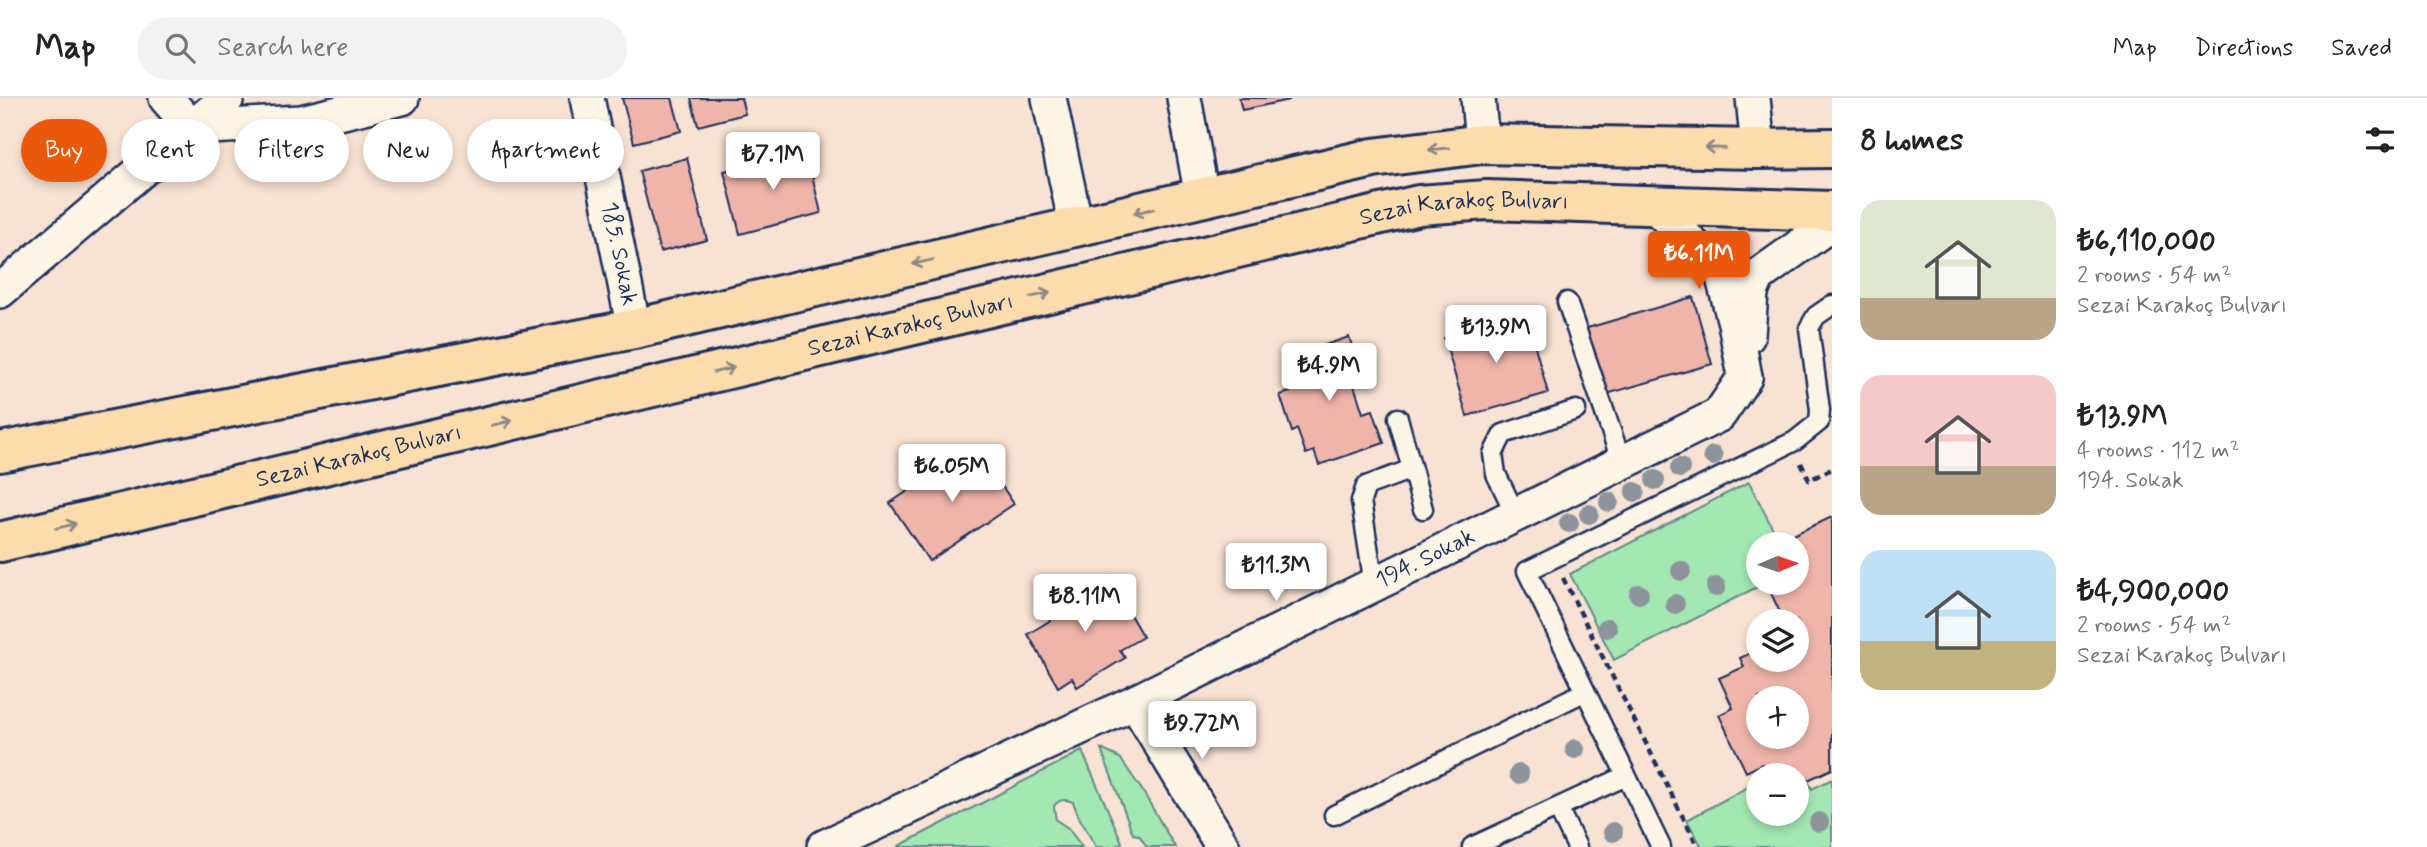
<!DOCTYPE html>
<meta charset="utf-8">
<style>
:root{--surface:#fff;--page:#f2f2f2;--text:#222;--muted:#767676;--line:#e0e0e0;--accent:#ea580c}
body{margin:0;font-family:Mynerve,sans-serif;background:var(--page);color:var(--text);height:100vh;display:flex;flex-direction:column;font-size:26px;white-space:nowrap}
*{box-sizing:border-box;margin:0}
p{font-size:23px;color:var(--muted)}
.icon{flex:none;width:38px;height:38px;fill:none;stroke:currentColor;stroke-width:2;stroke-linecap:round;stroke-linejoin:round}
.map{position:relative;flex:1;overflow:hidden}
.drawer{display:flex;flex-direction:column;background:var(--surface);width:595px}
.drawer>*{flex:none}
.hud{position:absolute;left:21px;top:21px;width:665px;height:63px;display:flex;gap:14px}
.needle{width:46px;rotate:88deg}
.fabs{position:absolute;left:1746px;top:434px;display:grid;gap:14px}
.fabs a{display:grid;place-items:center;width:63px;height:63px;border-radius:50%;background:var(--surface);box-shadow:0 4px 10px #0003;font-size:35px}
.price{position:absolute;translate:-50% -60px;padding:0 16px;border-radius:7px;background:#fff;color:#222;font-size:23px;line-height:46px;filter:drop-shadow(0 2px 4px #0008)}
.price::after{content:'';position:absolute;left:50%;top:42px;width:21px;height:16px;margin-left:-10px;background:inherit;clip-path:polygon(0 0,100% 0,50% 100%)}
.price.on{background:var(--accent);color:#fff}
ul{padding:0;list-style:none}
li{display:flex;align-items:center;gap:21px;height:175px;padding:0 28px}
li span{display:grid;place-items:center;flex:none;width:196px;height:140px;border-radius:21px;color:#555}
li>.icon{margin-inline-start:auto}
span .icon{width:84px;height:84px;fill:#fffc;stroke-width:1}
li b{font-size:30px}
h2{display:flex;justify-content:space-between;align-items:center;height:84px;padding:0 28px;font-size:30px}
.pill{padding:0 24px;border-radius:32px;background:var(--surface);box-shadow:0 4px 10px #0003;font-size:24px;line-height:63px}
.pill.on{background:var(--accent);color:#fff}
header{display:flex;align-items:center;gap:42px;box-sizing:border-box;height:98px;padding:0 35px;background:var(--surface);border-bottom:2px solid var(--line)}
header strong{font-size:33px}
nav{display:flex;gap:38px;margin-inline-start:auto;font-size:24px}
.search{width:490px;height:63px;background:var(--page);display:flex;align-items:center;gap:18px;box-sizing:border-box;padding:0 24px;border-radius:38px;color:var(--muted);font-size:26px}
main{display:flex;flex:1;min-height:0}
.map>svg:first-child{display:block}
.green{fill:#a3e7b2;stroke:#5f8b88;stroke-width:2}
.building{fill:#efb5aa;stroke:#1b2f5e;stroke-width:2;fill-rule:evenodd}
.lines{fill:none;stroke-linecap:round;stroke-linejoin:round}
.service-casing{stroke:#1b2f5e;stroke-width:23}
.minor-casing{stroke:#1b2f5e;stroke-width:38}
.primary-casing{stroke:#1b2f5e;stroke-width:44}
.path{stroke:#1b2f5e;stroke-width:4.5;stroke-dasharray:7 5;stroke-linecap:butt}
.service{stroke:#fcf5e5;stroke-width:18}
.minor{stroke:#fcf5e5;stroke-width:33}
.primary{stroke:#fcdcac;stroke-width:38}
.tree{fill:#8d949c}
.oneway{stroke:#8c8685}
.labels{text-anchor:middle;dominant-baseline:central;stroke-width:7;stroke-linejoin:round;paint-order:stroke}
.street-label{font-size:23px;fill:#1b2f5e;stroke:#fcf5e5}
</style>
<header>
<strong>Map</strong>
<div class="search"><svg class="icon" aria-label="search" viewBox="0 0 24 24"><circle cx="10" cy="10" r="6"/><path d="M15 15l6 6"/></svg>Search here</div>
<nav><a>Map</a><a>Directions</a><a>Saved</a></nav>
</header>
<main>
<div class="map">
<svg width="1832" height="749" viewBox="0 0 1832 749">
<rect width="100%" height="100%" fill="#f8e2d3"/>
<filter id="ink" filterUnits="userSpaceOnUse"><feTurbulence type="fractalNoise" baseFrequency=".0143" numOctaves="2"/><feDisplacementMap in="SourceGraphic" scale="14" xChannelSelector="R" yChannelSelector="G"/><feConvolveMatrix kernelMatrix="1 2 1 2 8 2 1 2 1" color-interpolation-filters="sRGB"/></filter>
<g filter="url(#ink)">
<path class="green" d="M1749 384 1780 445 1759 446V485H1765L1614 562 1570 476Z
M1101 651 1120 660 1142 692 1175 749H1147L1139 737 1133 736Z
M1082 653 1122 744 1114 749H1096L1079 719 1073 704C1065 701 1059 701 1054 708L1056 722 1068 730 1082 749H897Z
M1832 681V749H1702L1687 722 1759 683V716H1797V689L1808 683 1812 691Z"/>
<path class="building" d="M622 0H672L681 33 634 45Z
M691 0H741L745 16 698 28Z
M1239 0H1288L1289 2 1242 12Z
M806 52 821 115 740 136 724 73Z
M687 60 707 142 660 154 639 73Z
M1693 199 1712 266 1603 297 1584 231Z
M1526 216 1548 295 1467 318 1444 240Z
M1349 239 1362 275 1351 278 1363 315 1373 312 1384 345 1319 367 1314 353 1306 356 1297 331 1292 334 1280 297 1290 294 1284 275 1296 271 1292 258Z
M975 348 1014 406 929 463 890 405Z
M1832 419V671L1799 686 1797 677H1768L1762 666 1746 674 1719 617 1733 610 1719 580 1744 569 1740 560 1759 551V562H1797V542L1804 539 1797 523H1784L1769 491 1779 485H1797V446H1791L1788 439ZM1759 600H1797V639H1759Z
M1108 479 1143 539 1120 552 1125 560 1077 589 1072 580 1058 589 1028 536 1051 522 1043 510 1069 495 1072 500Z"/>
<g class="lines">
<defs>
<path id="service" d="M1567 204 1622 365
M1398 320 1423 411
M1516 417 1496 376 1493 356 1503 336 1576 312
M1374 487 1361 403 1366 388 1412 371
M1558 710 1577 749
M1334 717 1584 594
M1472 749 1626 678
M1661 749 1527 473 1795 343 1819 324 1820 312 1809 230 1816 218 1832 207"/>
<g id="minor">
<path d="M166 0 192 30 301 24 402 0"/>
<path id="s1" d="M587 0 634 231"/>
<path d="M1049 0 1076 128"/>
<path d="M1184 0 1202 99"/>
<path d="M1478 0 1482 46"/>
<path d="M1753 0 1758 51"/>
<path d="M1654 107 1722 176 1735 225 1745 279"/>
<path d="M0 193 227 0"/>
<path d="M1748 238 1751 194 1758 178 1832 125"/>
<path d="M1135 604 1223 749"/>
<path id="s2" d="M824 749 1135 604 1719 317 1745 279"/>
</g>
<g id="primary">
<path d="M0 354 634 231 1373 60 1482 46 1758 51 1832 50"/>
<path id="s3" d="M0 444 1419 107 1487 102 1832 113"/>
</g>
</defs>
<use href="#service" class="service-casing"/>
<use href="#minor" class="minor-casing"/>
<use href="#primary" class="primary-casing"/>
<path class="path" d="M1801 365 1809 382 1832 371
M1563 480 1698 749"/>
<use href="#service" class="service"/>
<use href="#minor" class="minor"/>
<use href="#primary" class="primary"/>
</g>
<g class="tree">
<circle cx="1713" cy="358" r="10"/>
<circle cx="1680" cy="370" r="10"/>
<circle cx="1655" cy="382" r="10"/>
<circle cx="1635" cy="394" r="10"/>
<circle cx="1609" cy="404" r="10"/>
<circle cx="1589" cy="416" r="10"/>
<circle cx="1569" cy="425" r="10"/>
<circle cx="1681" cy="473" r="10"/>
<circle cx="1716" cy="489" r="10"/>
<circle cx="1639" cy="496" r="10"/>
<circle cx="1675" cy="506" r="10"/>
<circle cx="1607" cy="530" r="10"/>
<circle cx="1575" cy="651" r="10"/>
<circle cx="1519" cy="676" r="10"/>
<circle cx="1819" cy="724" r="10"/>
<circle cx="1613" cy="734" r="10"/>
</g>
<defs><path id="oneway-shaft" d="M-6 0H5M1.5-3L5.5 0L1.5 3" fill="none" stroke-width="1.6" stroke-linecap="round" stroke-linejoin="round" transform="scale(1.75)"/></defs>
<g class="oneway">
<use href="#oneway-shaft" transform="translate(1715 50) rotate(-178)"/>
<use href="#oneway-shaft" transform="translate(1439 51) rotate(174)"/>
<use href="#oneway-shaft" transform="translate(1144 113) rotate(167)"/>
<use href="#oneway-shaft" transform="translate(923 164) rotate(167)"/>
<use href="#oneway-shaft" transform="translate(1040 197) rotate(-13)"/>
<use href="#oneway-shaft" transform="translate(724 272) rotate(-13)"/>
<use href="#oneway-shaft" transform="translate(502 325) rotate(-13)"/>
<use href="#oneway-shaft" transform="translate(66 428) rotate(-13)"/>
</g>
</g>
<g class="labels">
<g class="street-label">
<text stroke="none"><textPath href="#s3" startOffset="1503">Sezai Karakoç Bulvarı</textPath></text>
<text stroke="none"><textPath href="#s1" startOffset="159">185. Sokak</textPath></text>
<text stroke="none"><textPath href="#s3" startOffset="936">Sezai Karakoç Bulvarı</textPath></text>
<text stroke="none"><textPath href="#s3" startOffset="369">Sezai Karakoç Bulvarı</textPath></text>
<text stroke="none"><textPath href="#s2" startOffset="667">194. Sokak</textPath></text>
</g>
</g>
</svg>
<div class="fabs">
<a><svg class="needle" viewBox="-14 -14 28 28"><path d="M0-13l5 13h-10z" fill="#e53935"/><path d="M0 13l5-13h-10z" fill="#767676"/></svg></a>
<a><svg class="icon" aria-label="layers" viewBox="0 0 24 24"><path d="M12 4l9 5-9 5-9-5zM3 14l9 5 9-5"/></svg></a>
<a>+</a>
<a>−</a>
</div>
<b class="price" style="left:773px;top:94px">₺7.1M</b>
<b class="price on" style="left:1699px;top:193px">₺6.11M</b>
<b class="price" style="left:1496px;top:267px">₺13.9M</b>
<b class="price" style="left:1329px;top:305px">₺4.9M</b>
<b class="price" style="left:952px;top:406px">₺6.05M</b>
<b class="price" style="left:1276px;top:505px">₺11.3M</b>
<b class="price" style="left:1085px;top:536px">₺8.11M</b>
<b class="price" style="left:1202px;top:663px">₺9.72M</b>
<div class="hud">
<a class="pill on">Buy</a>
<a class="pill">Rent</a>
<a class="pill">Filters</a>
<a class="pill">New</a>
<a class="pill">Apartment</a>
</div>
</div>
<section class="drawer">
<h2>8 homes<svg class="icon" aria-label="filters" viewBox="0 0 24 24"><path d="M4 7h16M4 17h16"/><circle cx="9" cy="7" r="2"/><circle cx="15" cy="17" r="2"/></svg></h2>
<ul>
<li><span style="background:linear-gradient(#dfe7d0 70%,#b9a48a 0)"><svg class="icon" aria-label="home" viewBox="0 0 24 24"><path d="M3 11l9-7 9 7M6 9v11h12V9"/></svg></span><div><b>₺6,110,000</b><p>2 rooms · 54 m²</p><p>Sezai Karakoç Bulvarı</p></div></li>
<li><span style="background:linear-gradient(#f6c9c9 65%,#b9a48a 0)"><svg class="icon" aria-label="home" viewBox="0 0 24 24"><path d="M3 11l9-7 9 7M6 9v11h12V9"/></svg></span><div><b>₺13.9M</b><p>4 rooms · 112 m²</p><p>194. Sokak</p></div></li>
<li><span style="background:linear-gradient(#bfe0f5 65%,#c2b280 0)"><svg class="icon" aria-label="home" viewBox="0 0 24 24"><path d="M3 11l9-7 9 7M6 9v11h12V9"/></svg></span><div><b>₺4,900,000</b><p>2 rooms · 54 m²</p><p>Sezai Karakoç Bulvarı</p></div></li>
</ul>
</section>
</main>
